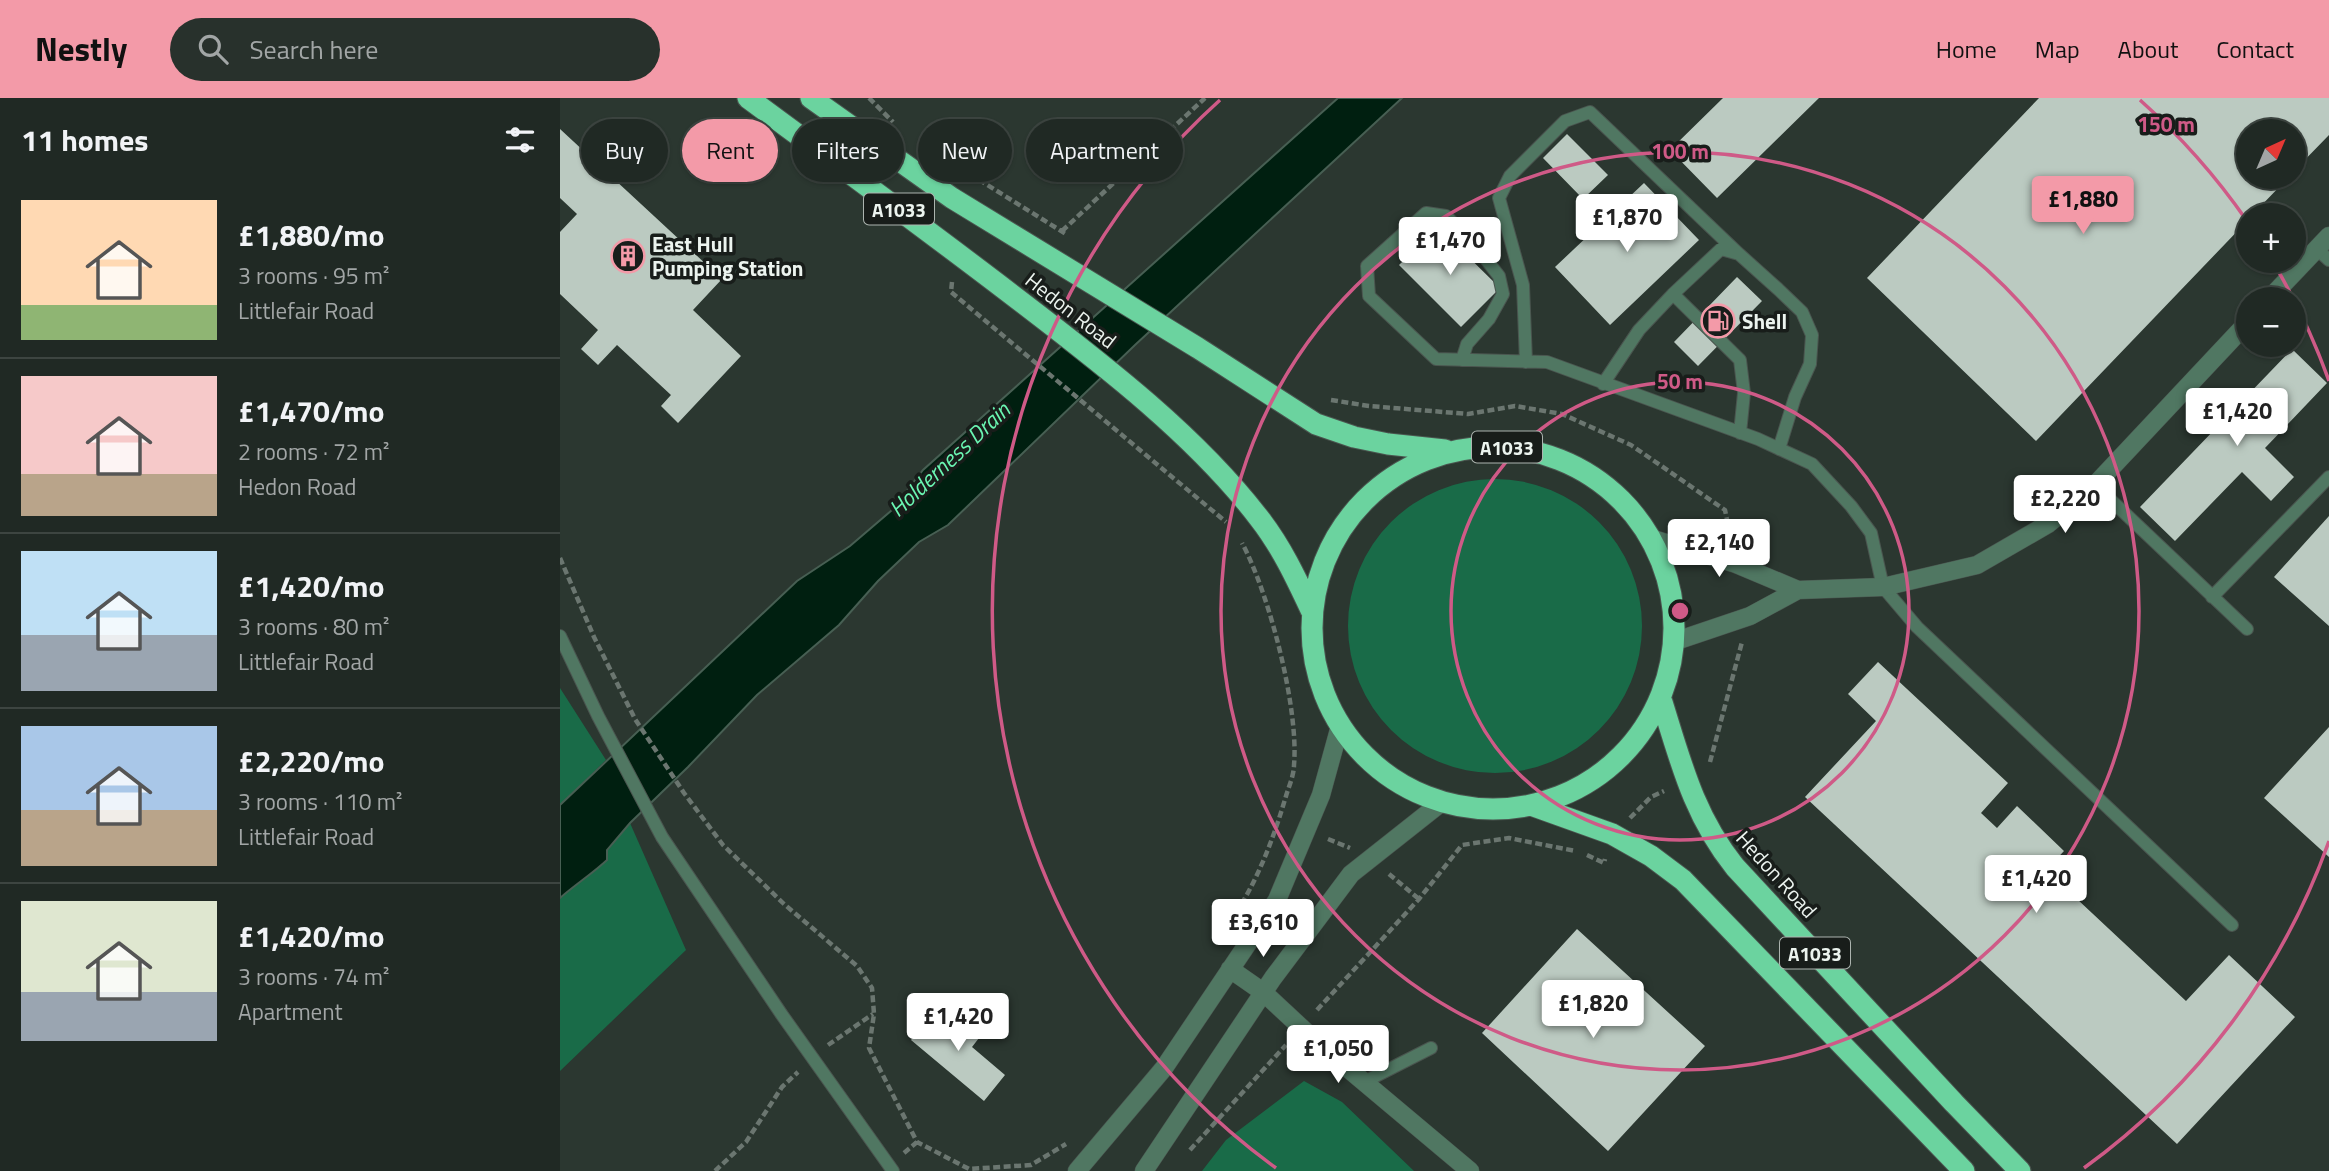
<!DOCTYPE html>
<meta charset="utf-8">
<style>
:root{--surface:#202924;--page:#28312c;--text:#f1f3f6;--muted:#a2a6a6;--line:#3d4541;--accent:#f39aa8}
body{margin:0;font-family:"Titillium Web",sans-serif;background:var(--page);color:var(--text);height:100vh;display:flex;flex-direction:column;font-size:26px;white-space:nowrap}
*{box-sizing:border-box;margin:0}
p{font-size:23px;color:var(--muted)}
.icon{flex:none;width:38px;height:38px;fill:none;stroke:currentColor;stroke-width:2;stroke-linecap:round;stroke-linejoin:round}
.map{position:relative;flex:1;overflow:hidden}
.details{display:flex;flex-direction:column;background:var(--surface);width:560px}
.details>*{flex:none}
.top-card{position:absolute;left:21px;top:21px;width:665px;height:63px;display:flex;gap:14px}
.needle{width:46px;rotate:44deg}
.buttons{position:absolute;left:1676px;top:21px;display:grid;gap:14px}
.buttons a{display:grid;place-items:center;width:70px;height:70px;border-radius:50%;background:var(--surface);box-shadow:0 2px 5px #0004,0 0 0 2px var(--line);font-size:35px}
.price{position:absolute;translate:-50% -60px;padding:0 16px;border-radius:7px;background:#fff;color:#222;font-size:23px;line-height:46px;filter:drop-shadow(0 2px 4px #0008)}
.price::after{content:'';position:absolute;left:50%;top:42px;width:21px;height:16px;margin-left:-10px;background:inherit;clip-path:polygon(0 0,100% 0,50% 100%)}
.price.selected{background:var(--accent);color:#111}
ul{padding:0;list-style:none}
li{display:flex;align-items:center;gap:21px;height:175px;padding:0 21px}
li+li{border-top:2px solid var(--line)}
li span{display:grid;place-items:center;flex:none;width:196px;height:140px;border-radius:0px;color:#555}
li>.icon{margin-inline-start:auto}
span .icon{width:84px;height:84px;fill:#fffc;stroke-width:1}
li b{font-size:30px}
h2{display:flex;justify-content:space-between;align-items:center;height:84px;padding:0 21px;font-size:30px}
.tag{padding:0 24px;border-radius:32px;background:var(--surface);box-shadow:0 2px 5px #0004,0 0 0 2px var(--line);font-size:24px;line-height:63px}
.tag.selected{background:var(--accent);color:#111}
header{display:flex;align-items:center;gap:42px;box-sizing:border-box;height:98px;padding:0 35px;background:var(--accent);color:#111}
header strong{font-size:33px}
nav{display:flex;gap:38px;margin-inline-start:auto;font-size:24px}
.search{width:490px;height:63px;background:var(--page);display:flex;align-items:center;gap:18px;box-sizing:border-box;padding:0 24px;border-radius:38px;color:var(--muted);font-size:26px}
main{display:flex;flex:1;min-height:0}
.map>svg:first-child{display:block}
.green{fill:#196b48}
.water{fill:#001f10;stroke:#475f53;stroke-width:2}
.building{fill:#bbcac1}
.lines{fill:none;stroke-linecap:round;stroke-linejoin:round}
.lane-casing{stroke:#4a554f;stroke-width:14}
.street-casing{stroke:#4a554f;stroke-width:19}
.highway-casing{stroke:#4a554f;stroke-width:23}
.path{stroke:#6b7670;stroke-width:4.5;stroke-dasharray:7 3.5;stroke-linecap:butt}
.lane{stroke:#507762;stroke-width:12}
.street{stroke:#507762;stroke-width:18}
.highway{stroke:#6bd39f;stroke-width:21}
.ring{fill:none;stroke:#cf5a87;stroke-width:3.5}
.labels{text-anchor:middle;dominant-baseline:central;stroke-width:7;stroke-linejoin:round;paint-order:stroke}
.shield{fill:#181d1a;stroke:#acb4af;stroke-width:2}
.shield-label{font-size:19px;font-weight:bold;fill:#ecf4ef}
.poi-label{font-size:21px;font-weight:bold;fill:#ecf4ef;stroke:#181d1a;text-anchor:start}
.street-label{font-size:21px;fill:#ecf4ef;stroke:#181d1a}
.water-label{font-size:23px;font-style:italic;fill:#6af5b2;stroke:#181d1a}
.centre{fill:#cf5a87;stroke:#181d1a;stroke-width:3.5}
.ring-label{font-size:21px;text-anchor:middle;font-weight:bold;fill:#cf5a87;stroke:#181d1a;stroke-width:7;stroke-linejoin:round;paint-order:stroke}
</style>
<header>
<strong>Nestly</strong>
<div class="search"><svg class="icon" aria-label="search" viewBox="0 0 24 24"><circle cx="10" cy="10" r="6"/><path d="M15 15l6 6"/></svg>Search here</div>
<nav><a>Home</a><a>Map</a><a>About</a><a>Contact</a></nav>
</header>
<main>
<section class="details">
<h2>11 homes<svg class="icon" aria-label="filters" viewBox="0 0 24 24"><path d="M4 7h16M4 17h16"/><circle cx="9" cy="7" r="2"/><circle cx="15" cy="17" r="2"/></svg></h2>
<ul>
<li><span style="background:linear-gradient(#ffd9b3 75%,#8fb573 0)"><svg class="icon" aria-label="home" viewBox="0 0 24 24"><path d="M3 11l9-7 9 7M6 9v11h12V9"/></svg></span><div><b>£1,880/mo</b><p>3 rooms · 95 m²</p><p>Littlefair Road</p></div></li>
<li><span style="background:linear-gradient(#f6c9c9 70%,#b9a48a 0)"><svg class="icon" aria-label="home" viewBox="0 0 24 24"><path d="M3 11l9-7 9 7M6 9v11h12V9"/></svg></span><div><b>£1,470/mo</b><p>2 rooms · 72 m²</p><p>Hedon Road</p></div></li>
<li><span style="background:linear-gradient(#bfe0f5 60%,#9aa5b1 0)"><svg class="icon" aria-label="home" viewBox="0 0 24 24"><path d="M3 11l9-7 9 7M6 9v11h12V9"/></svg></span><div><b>£1,420/mo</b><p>3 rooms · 80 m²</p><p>Littlefair Road</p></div></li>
<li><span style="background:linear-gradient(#a9c7e8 60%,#b9a48a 0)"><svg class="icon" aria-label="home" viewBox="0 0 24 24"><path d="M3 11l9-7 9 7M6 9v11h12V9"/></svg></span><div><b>£2,220/mo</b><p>3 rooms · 110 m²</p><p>Littlefair Road</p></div></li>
<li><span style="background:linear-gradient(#dfe7d0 65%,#9aa5b1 0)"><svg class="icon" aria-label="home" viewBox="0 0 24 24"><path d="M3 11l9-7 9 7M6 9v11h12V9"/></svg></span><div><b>£1,420/mo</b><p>3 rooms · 74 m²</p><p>Apartment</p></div></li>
</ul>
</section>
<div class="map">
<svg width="1769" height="1073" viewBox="0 0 1769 1073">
<rect width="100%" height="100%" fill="#2b3730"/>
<path class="green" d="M788 528a147 147 0 1 1 294 0a147 147 0 1 1-294 0Z
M0 590 46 662 0 707Z
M70 725 126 852 0 973V800C16 786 32 777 47 762V753Z
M744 983 782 1004 854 1073H642L666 1042Z"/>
<path class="water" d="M778 0H842L575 247 388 427 359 444 318 483 279 527 197 597 128 669 70 725 47 752V762C32 776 16 786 0 800V707L237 483 290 448 332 412 363 372Z"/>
<path class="building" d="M1163 0H1259L1157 100 1110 52Z
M1479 0H1769V37L1734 73V33H1689V79H1729L1692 117H1689V121L1476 343 1307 180Z
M0 31 162 181 133 212 181 258 118 325 101 308 111 297 57 247 38 267 21 251 38 232 0 196V134L17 116 0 100Z
M1007 36 1048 77 1023 101 983 60Z
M1084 85 1139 142 1050 227 995 169Z
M878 129 940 190 901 229 839 167Z
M1177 179 1202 203 1138 268 1114 244Z
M1732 251 1767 285 1705 350 1734 379 1711 403 1682 374 1615 443 1580 409Z
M1769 418V528L1714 479Z
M1318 564 1448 685 1421 715 1437 730 1457 708 1504 753 1486 772 1626 903 1669 857 1735 919 1617 1046 1245 699 1316 623 1288 596Z
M1769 629V759L1704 700Z
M1017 831 1145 948 1048 1053 922 935Z
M380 907 419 940 412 949 445 977 424 1003 351 942Z"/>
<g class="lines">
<defs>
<path id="lane" d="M1757 151 1769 162
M1113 196 1161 151 1179 156 1218 191 1242 214 1252 237 1250 266 1235 299 1219 351
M902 262 907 246 929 221 943 196 939 178 914 146 886 118 866 115 807 168 809 198 876 261 987 264 1198 341 1252 366 1291 408 1311 435 1323 489 1357 529 1672 827
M966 264 963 187 939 100 950 78 1005 23 1030 14 1179 156
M1043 286 1079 232 1113 196 1180 262 1184 295 1180 335
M1535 387 1687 531
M1652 499 1769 379
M0 538 38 618 102 739 222 917 333 1073
M804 984 871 950"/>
<path id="street" d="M1709 201 1769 138
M1090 440 1176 466 1238 492 1323 489 1417 467 1488 426 1535 387 1689 223
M1113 544 1190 518 1238 492
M670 871 703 894 760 947 910 1073
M517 1073 604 970 717 802 761 697 780 628
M584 1073 713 880 791 776 882 704"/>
<path id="highway" d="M188 0C280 68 373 136 464 206 545 268 637 339 699 420 721 448 736 480 751 512
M251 0 392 100 638 250 756 326 794 339 828 346 885 352
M752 530a181 181 0 1 1 362 0a181 181 0 1 1-362 0Z
M1102 604C1121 665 1134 718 1175 769L1394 1005 1460 1073
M971 707 1052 736 1091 758 1123 782 1404 1073"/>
</defs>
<use href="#lane" class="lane-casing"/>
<use href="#street" class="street-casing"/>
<use href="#highway" class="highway-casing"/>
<path class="path" d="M309 0 333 24
M392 65 506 136
M502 133 645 0
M392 184 391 194 666 424
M771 302 809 308 908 316 955 308 1002 316 1071 347 1165 412 1171 441
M0 460 34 539 75 621 124 695 163 747 224 806 297 868 312 890 314 916 309 950 357 1044 409 1071 471 1067 506 1046
M1150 664 1182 544
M1070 720 1091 699 1104 693
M768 741 790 750
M1027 757 1044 765 1045 761
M829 776 859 801
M676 815C699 779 714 739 726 698 729 688 734 677 734 667 739 610 709 495 682 445
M757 912 859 801 902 747 949 740 1016 753
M268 947 313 916
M630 1052 726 947
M344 1055 357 1044
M155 1073 186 1044 222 989 238 974"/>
<use href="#lane" class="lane"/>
<use href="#street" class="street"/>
<use href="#highway" class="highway"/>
</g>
<g class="ring">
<circle cx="1120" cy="513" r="229"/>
<circle cx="1120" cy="513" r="459"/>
<path d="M1769 743A688 688 0 0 1 1524 1070M716 1070A688 688 0 0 1 660 2M1580 2A688 688 0 0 1 1687 123M1713 164A688 688 0 0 1 1769 283"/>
</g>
<defs>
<symbol id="building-ring" viewBox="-11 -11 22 22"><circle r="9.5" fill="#181d1a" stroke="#f39aa8" stroke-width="1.5"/><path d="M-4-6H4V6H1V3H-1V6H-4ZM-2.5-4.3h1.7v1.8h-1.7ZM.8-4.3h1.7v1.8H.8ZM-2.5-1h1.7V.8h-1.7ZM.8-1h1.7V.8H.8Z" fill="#f39aa8"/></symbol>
<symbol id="fuel-ring" viewBox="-11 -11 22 22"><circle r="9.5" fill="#181d1a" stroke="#f39aa8" stroke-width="1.5"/><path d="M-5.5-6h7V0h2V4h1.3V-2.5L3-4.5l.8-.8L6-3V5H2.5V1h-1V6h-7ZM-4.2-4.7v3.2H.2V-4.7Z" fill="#f39aa8"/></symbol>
</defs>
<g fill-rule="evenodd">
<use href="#building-ring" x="49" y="139" width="38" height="38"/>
<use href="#fuel-ring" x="1139" y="204" width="38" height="38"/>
</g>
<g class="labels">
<g class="shield">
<rect x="304" y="95.5" width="70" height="31" rx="5"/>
<rect x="912" y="333.5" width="70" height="31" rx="5"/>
<rect x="1220" y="839.5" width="70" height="31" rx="5"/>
</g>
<g class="shield-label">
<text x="339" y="111">A1033</text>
<text x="947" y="349">A1033</text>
<text x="1255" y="855">A1033</text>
</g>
<g class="poi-label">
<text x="92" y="146">East Hull<tspan x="92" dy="24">Pumping Station</tspan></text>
<text x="1182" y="223">Shell</text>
</g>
<g class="street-label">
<text transform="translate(511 212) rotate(38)">Hedon Road</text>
<text transform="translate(1217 776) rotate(48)">Hedon Road</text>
</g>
<g class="water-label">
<text transform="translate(389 361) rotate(-43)">Holderness Drain</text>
</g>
</g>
<circle cx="1120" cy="513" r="10" class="centre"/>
<g class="ring-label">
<text x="1606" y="34">150 m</text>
<text x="1120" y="61">100 m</text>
<text x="1120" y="291">50 m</text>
</g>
</svg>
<div class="buttons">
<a><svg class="needle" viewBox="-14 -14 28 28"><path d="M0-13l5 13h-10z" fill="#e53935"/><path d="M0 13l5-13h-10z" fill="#a2a6a6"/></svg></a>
<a>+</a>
<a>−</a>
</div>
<b class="price selected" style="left:1523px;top:138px">£1,880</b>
<b class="price" style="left:1067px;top:156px">£1,870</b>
<b class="price" style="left:890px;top:179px">£1,470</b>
<b class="price" style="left:1677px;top:350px">£1,420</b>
<b class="price" style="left:1505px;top:437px">£2,220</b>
<b class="price" style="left:1159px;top:481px">£2,140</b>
<b class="price" style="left:1476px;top:817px">£1,420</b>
<b class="price" style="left:703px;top:861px">£3,610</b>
<b class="price" style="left:1033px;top:942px">£1,820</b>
<b class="price" style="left:398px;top:955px">£1,420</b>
<b class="price" style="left:778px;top:987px">£1,050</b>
<div class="top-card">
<a class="tag">Buy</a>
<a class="tag selected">Rent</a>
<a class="tag">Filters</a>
<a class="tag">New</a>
<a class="tag">Apartment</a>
</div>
</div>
</main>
